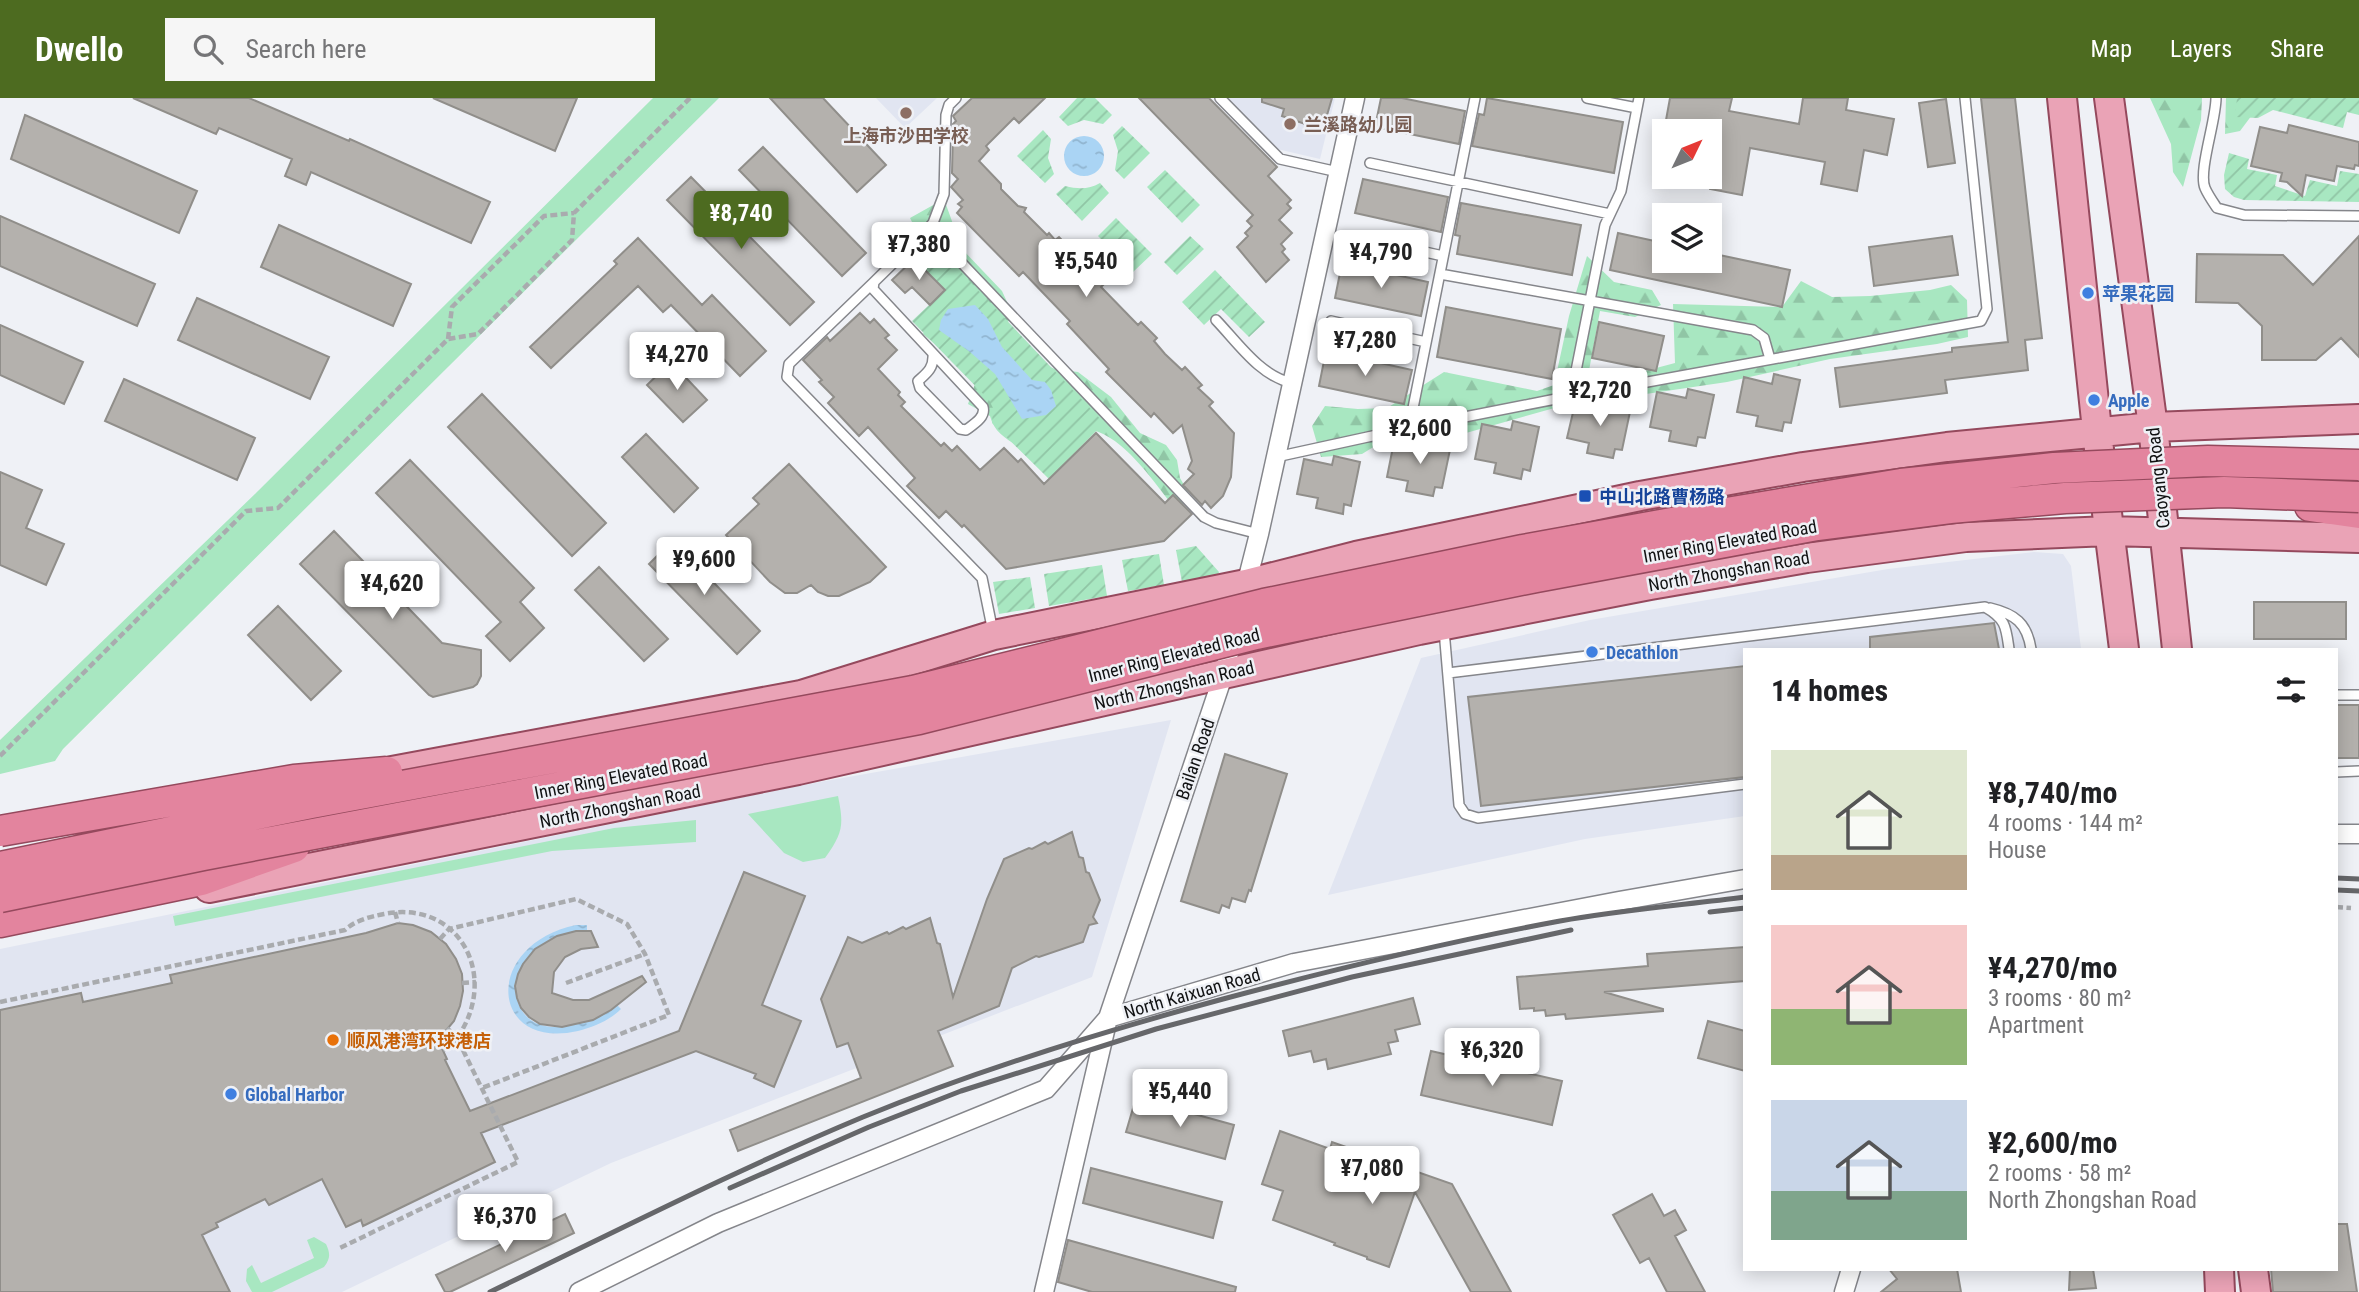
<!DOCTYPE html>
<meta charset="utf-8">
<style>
:root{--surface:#fff;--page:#f6f6f6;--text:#202124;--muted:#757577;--accent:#4d6b20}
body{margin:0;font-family:"Roboto Condensed","Noto Sans SC",sans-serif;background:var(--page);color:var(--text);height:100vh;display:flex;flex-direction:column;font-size:26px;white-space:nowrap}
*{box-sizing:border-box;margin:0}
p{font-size:23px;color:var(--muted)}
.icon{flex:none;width:38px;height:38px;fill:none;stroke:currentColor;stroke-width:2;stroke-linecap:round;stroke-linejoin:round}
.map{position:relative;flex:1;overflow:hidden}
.panel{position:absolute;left:1743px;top:550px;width:595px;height:623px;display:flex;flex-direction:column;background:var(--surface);border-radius:0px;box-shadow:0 4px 18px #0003}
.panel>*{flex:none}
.needle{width:46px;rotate:47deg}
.tools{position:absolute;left:1652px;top:21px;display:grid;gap:14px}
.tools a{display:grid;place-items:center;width:70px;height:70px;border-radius:0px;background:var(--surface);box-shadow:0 4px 18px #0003;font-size:35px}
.price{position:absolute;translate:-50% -60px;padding:0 16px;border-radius:7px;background:#fff;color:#222;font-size:23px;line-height:46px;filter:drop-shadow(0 2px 4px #0008)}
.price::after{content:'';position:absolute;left:50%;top:42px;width:21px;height:16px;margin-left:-10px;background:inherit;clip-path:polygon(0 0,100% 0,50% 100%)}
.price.on{background:var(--accent);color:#fff}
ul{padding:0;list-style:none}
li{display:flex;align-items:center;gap:21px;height:175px;padding:0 28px}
li span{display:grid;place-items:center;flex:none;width:196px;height:140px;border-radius:0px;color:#555}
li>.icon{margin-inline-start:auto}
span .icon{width:84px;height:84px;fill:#fffc;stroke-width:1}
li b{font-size:30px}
h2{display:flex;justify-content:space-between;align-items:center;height:84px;padding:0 28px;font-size:30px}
header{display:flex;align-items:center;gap:42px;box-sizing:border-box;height:98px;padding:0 35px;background:var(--accent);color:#fff}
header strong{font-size:33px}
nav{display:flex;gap:38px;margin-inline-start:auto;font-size:24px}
.search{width:490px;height:63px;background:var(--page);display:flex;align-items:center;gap:18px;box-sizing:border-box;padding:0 24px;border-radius:0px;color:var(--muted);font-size:26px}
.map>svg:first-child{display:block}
.built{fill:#e1e5f1}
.green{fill:#a8e7c1}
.forest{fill:url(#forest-firs)}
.garden{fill:url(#garden-furrows)}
.water{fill:url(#water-ripples)}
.building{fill:#b4b1ad;stroke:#908e8a;stroke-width:2}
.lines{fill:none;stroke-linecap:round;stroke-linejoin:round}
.service-casing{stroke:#85868b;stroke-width:12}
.minor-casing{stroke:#85868b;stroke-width:21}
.primary-casing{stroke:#95495d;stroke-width:32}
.trunk-casing{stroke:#95495d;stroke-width:33}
.path{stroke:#a9abae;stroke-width:4.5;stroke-dasharray:7 3.5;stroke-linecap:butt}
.service{stroke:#fff;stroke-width:9}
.minor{stroke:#fff;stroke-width:18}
.primary{stroke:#eaa3b6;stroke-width:28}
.trunk{stroke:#e3849e;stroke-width:30}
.rail{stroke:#66676a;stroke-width:5}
.trunk-bridge-casing{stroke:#95495d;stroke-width:33;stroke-linecap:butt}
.trunk-bridge{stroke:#e3849e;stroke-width:30}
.education-dot{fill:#8d6e63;stroke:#eff1f6;stroke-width:2.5}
.shop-dot{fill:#3f7fe0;stroke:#eff1f6;stroke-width:2.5}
.transit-dot{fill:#1a4fb4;stroke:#eff1f6;stroke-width:2.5}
.food-dot{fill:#e8710a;stroke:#eff1f6;stroke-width:2.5}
.labels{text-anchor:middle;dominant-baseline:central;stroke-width:5;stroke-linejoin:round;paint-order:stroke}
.education-label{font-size:18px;font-weight:bold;fill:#785e54;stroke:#eff1f6;text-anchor:start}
.shop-label{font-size:18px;font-weight:bold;fill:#366cbe;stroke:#eff1f6;text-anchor:start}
.street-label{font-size:18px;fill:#111213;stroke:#eff1f6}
.transit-label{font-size:18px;font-weight:bold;fill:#164399;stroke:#eff1f6;text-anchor:start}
.food-label{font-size:18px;font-weight:bold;fill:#c56008;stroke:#eff1f6;text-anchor:start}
</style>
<header>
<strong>Dwello</strong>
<div class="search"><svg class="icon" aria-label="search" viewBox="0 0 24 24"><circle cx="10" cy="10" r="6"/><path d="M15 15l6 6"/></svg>Search here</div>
<nav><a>Map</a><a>Layers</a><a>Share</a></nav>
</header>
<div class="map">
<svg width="2359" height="1194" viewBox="0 0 2359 1194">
<defs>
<pattern id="forest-firs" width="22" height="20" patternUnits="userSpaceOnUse" patternTransform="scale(1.75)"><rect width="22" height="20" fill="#a8e7c1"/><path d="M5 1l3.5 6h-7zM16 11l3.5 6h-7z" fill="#90c5a5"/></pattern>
<pattern id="garden-furrows" width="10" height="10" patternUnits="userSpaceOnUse" patternTransform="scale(1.75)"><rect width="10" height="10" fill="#a8e7c1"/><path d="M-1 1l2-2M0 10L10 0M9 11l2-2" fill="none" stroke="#90c5a5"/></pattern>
<pattern id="water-ripples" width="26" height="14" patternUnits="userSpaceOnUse" patternTransform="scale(1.75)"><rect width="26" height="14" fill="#aad4f4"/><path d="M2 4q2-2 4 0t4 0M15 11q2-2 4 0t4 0" fill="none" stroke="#91b5d0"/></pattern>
</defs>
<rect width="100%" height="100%" fill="#eff1f6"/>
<path class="built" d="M876 0H937L905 30Z
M1227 0H1335L1320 61 1277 51Z
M2034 454 2063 456 2071 468 2081 551H1745V718L1585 741 1328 797 1421 560 1590 522 1888 471Z
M1171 622 1092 879 611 1065 342 1194H0V851L803 687Z"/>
<path class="green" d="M653 0H719L63 651 55 663 0 676V642L256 395Z
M838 698C844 727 843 735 825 760L803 764 784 755 748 716Z
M696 722V744L552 753 175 828 173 818 614 730Z
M314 1139 326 1146C330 1155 331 1160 324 1169L272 1194H252L246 1183 247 1171 252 1167 261 1185 314 1160 307 1142Z"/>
<path class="forest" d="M2150 0H2202L2201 22 2183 89 2173 74 2171 46Z
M2226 0H2334L2261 5 2240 33 2225 36Z
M944 101 962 151 1002 193 1014 219 957 264 923 236 932 218 925 150 910 120Z
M1587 158 1614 184 1652 192 1661 207 1635 219 1600 213 1588 278H1626L1675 265 1673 206 1782 209 1801 183 1832 199 1870 198 1930 192 1951 187 1967 202 1968 239 1937 246 1830 261 1727 284 1558 309 1466 335 1375 348 1362 356 1321 359 1312 328 1325 308 1358 311 1387 310 1444 274 1537 293 1554 287 1569 218Z
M1017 256 1055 271 1078 274 1111 299 1140 335 1166 347 1177 362 1180 380 1188 394 1183 406 1170 404C1150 379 1124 340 1092 332L1020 349C1006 341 994 334 990 318L968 306 976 283Z"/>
<path class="garden" d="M1077 0H1095L1112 17 1103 26 1084 22 1068 28 1059 19Z
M2237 0H2359V17L2347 14 2343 30 2273 12 2258 20 2235 19Z
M1122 28 1150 55 1124 81 1115 72 1118 53 1113 37Z
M1043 32 1051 41 1048 60 1054 76 1045 85 1017 58Z
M2229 55 2249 61 2247 71 2277 77 2275 88 2305 98 2310 82 2337 88 2340 73 2359 76V104L2244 102 2234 99 2225 91 2224 77Z
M1165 72 1200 107 1182 125 1147 89Z
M1100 85 1109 95 1082 123 1056 96 1065 88C1078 91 1088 92 1100 85Z
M1116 120 1152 156 1133 174 1098 138Z
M1190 138 1204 151 1177 177 1164 164Z
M928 146 937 149 1104 325 1049 381 992 325 993 310 989 302 912 223 945 192 914 161Z
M1215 172 1265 224 1249 239 1221 211 1204 227 1182 204Z
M1196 448 1219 474 1218 477 1182 484 1176 452Z
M1159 456 1164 487 1128 493 1122 462Z
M1102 467 1107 498 1049 508 1044 476Z
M1030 479 1035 510 999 516 993 484Z"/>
<path class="water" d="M1064 58a20 20 0 1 1 40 0a20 20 0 1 1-40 0Z
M975 207 988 221 1002 249 1032 282 1045 284 1051 292 1056 308 1046 317 1022 321 995 276 970 254 939 232 941 222 948 211Z
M576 827H587V833C500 835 493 940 567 928 586 925 602 919 617 907L621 911C610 922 594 929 578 933 489 953 482 847 576 827Z"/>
<path class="building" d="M133 0H249L349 43 350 41 490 104 471 145 311 74 306 87 285 78 292 61 219 30 216 36Z
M433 0H577L555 53Z
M770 0H823L886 67 857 94Z
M972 0H1045L1019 25 1014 20 986 48 989 52 979 63 1001 86V91L1018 108 1026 110 1024 114 1047 137 1049 135 1055 142 1059 139 1104 186 1101 189 1138 227 1141 224 1157 240 1154 243 1165 256 1182 272 1185 269 1202 287 1198 290 1213 304 1209 308 1234 335 1231 379 1223 398 1211 410 1205 403 1202 407 1183 387 1194 376 1188 371 1192 363 1182 327 1173 335 1154 315 1151 319 1106 274 1109 271 1067 226 1070 223 1023 174 1019 178 957 115 962 109 958 106 963 102 951 89 958 81 952 75 953 33 956 30 953 26 956 23 953 18Z
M1139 0H1209L1277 69 1268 78 1291 102 1287 106 1291 110 1279 122 1292 135 1281 146 1285 151 1282 154 1289 162 1266 184 1237 149 1248 138 1245 135 1252 128 1247 123 1253 117Z
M1262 0H1332L1325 24 1307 18 1305 26 1282 18 1284 11 1262 4Z
M1381 0H1402L1465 13 1459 46 1375 29Z
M1487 0 1623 24 1614 75 1472 48 1479 16 1484 17Z
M1670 0H1732L1729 13 1799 26 1803 0H1848L1846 12 1894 21 1887 57 1864 52 1857 93 1821 86 1825 64 1750 50 1742 97 1710 91V33H1664Z
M1981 0H2015L2042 240 2025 242 2028 272 1945 282 1947 295 1840 309 1835 270 1952 254V250L2008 244Z
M1946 1 1955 65 1928 69 1919 5Z
M25 17 197 93 179 135 11 61Z
M2289 27 2359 44V68L2355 67 2354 71 2337 68 2334 83 2306 77 2302 98 2287 84 2280 83 2282 75 2251 68 2260 29 2287 35Z
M763 49 866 155 842 178 739 72Z
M691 79 814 204 790 227 667 102Z
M1363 81 1448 99 1441 134 1355 115Z
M1461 105 1581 127 1572 177 1457 156 1460 138 1455 137Z
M0 118 155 186 137 228 0 168Z
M279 127 411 186 393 228 261 169Z
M1618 135 1664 145V163H1710V155L1790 172 1782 209 1610 172Z
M1952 138 1958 177 1874 188 1869 149Z
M2359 138V259L2341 240 2316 262H2262V228L2238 205 2196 204 2197 156 2283 157 2313 187Z
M638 140 702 207 712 197 766 253 740 278 671 207 663 214 638 188 551 270 530 249 617 166 614 163Z
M914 161 945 192 930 207 912 189 905 195 892 182Z
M1342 165 1428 184 1421 218 1335 200Z
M197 200 329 259 310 301 178 242Z
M1446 209 1561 231 1552 281 1437 259Z
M860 215 870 225 874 221 889 237 885 240 897 252 878 271 900 294 898 297 905 304 901 308 941 348 944 345 952 353 957 348 980 372 1004 350 1018 364 1021 361 1044 386 1096 335 1165 405 1173 397 1192 416 1164 443 1006 471 964 427 962 429 946 413 939 420 907 388 915 380 868 329 859 338 828 305 834 299 819 284 822 282 803 262 827 239 830 243Z
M1599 224 1664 238 1656 273 1592 260Z
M0 227 83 264 64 306 0 277Z
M1326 253 1412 272 1404 306 1319 288Z
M671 264 707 302 683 324 647 287Z
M1774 276 1800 282 1791 325 1784 324 1782 333 1756 328 1758 318 1737 314 1744 279 1772 286Z
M124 281 255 340 237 382 105 323Z
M1688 291 1714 297 1705 340 1698 339 1696 348 1669 343 1671 333 1650 329 1657 294 1686 300Z
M482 296 606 425 572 458 448 329Z
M1605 303 1631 309 1622 352 1615 351 1613 360 1587 355 1589 345 1567 340 1575 306 1603 312Z
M1513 323 1539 329 1530 373 1523 371 1521 381 1494 375 1496 365 1475 361 1482 326 1511 332Z
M646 336 698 390 674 414 622 359Z
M1424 341 1451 347 1442 390 1435 389 1433 398 1406 393 1408 383 1387 379 1394 344 1422 350Z
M1334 358 1360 364 1351 408 1344 406 1343 416 1316 410 1318 400 1297 396 1304 361 1332 367Z
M410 362 534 490 520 504 544 530 510 563 486 538 501 524 376 395Z
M789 366 886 469 870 484 839 498H828L818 494 811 487 797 495H785L770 484 726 437 759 406 753 400Z
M0 374 42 392 26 430 64 446 46 487 0 467Z
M334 433 442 545 481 552V578L477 586 473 589 433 599 429 597 300 466Z
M673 442 760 533 737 556 649 466Z
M599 469 668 541 644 563 575 492Z
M2254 504H2346V541H2254Z
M278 508 341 573 311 602 248 537Z
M1994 525 1999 551H1870V539Z
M1745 568V679L1481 708 1468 599Z
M2336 607H2359V660H2336Z
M1225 656 1287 676 1251 793 1249 792 1245 804 1232 800 1229 810 1222 807 1219 815 1181 803Z
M1072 734 1079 759 1083 760 1086 774 1089 775 1100 802 1093 819 1097 825 1089 827 1083 844 1039 859 1036 858 1012 870 999 908 938 933 953 968 738 1053 730 1032 861 980 848 945 837 949 821 901 848 839 862 845 887 834 889 836 903 829 906 831 930 820 937 845 940 846 953 899 987 801 1004 761 1029 750 1032 751 1045 744 1048 746Z
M744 774 805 798 762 907 801 923 774 989 754 980 756 976 696 953 481 1035 495 1064 363 1128 361 1122 346 1129 322 1081 269 1107 265 1101 216 1125 218 1129 202 1137 230 1194H0V912L81 895 83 904 172 885 170 877 366 835 398 825 413 827 431 834 446 846 456 861 462 876 463 893 460 908 454 923 438 942 447 961 445 962 470 1013 679 933Z
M576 833H591L598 849 581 851 565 859 554 874 552 895 573 902H589L642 878 646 884 611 912 593 922 562 929 540 926 529 919 521 910 517 900 515 888 518 876 523 866 535 851 557 838Z
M1745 849V883L1604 894 1663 911V913L1566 921 1565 916 1546 918 1545 912 1534 913V910L1520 911 1517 879 1648 868 1647 856Z
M1413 900 1420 926 1395 932 1398 943 1388 945 1391 956 1328 971 1326 961 1314 964 1311 953 1289 958 1283 933Z
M1708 923 1745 933V973L1698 960Z
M1431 953 1562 983 1552 1027 1421 997Z
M1136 1000 1234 1027 1225 1061 1126 1034Z
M1280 1033 1330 1051 1332 1044 1452 1086 1511 1194H1471L1415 1094 1389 1169 1367 1161V1159L1334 1147 1335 1145 1273 1122 1283 1093 1262 1086Z
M1091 1070 1222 1104 1213 1140 1083 1105Z
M1652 1096 1664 1118 1675 1112 1686 1132 1675 1138 1705 1194H1667L1649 1160 1640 1165 1613 1117Z
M565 1116 574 1135 450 1194H445L436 1177Z
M2336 1126H2347L2357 1194H2273L2271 1171H2336Z
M1068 1142 1236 1189 1235 1194H1092L1058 1184Z
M1889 1171H1957L1961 1194H1881L1897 1181Z
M2070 1171H2093L2096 1190 2069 1192Z"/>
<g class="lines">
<defs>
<path id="service" d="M1220 0 1280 61 1338 74
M1475 0 1409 330 1571 298 1605 127 1621 93 1639 0
M1587 0 1637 10
M2216 0C2216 23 2198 73 2205 90 2208 97 2213 104 2217 110L2244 117 2359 118
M1370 65 1610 116
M923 136 933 125 944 96 946 17 949 7 956 0
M1353 138 1443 158
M1440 176 1753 232 1764 240 1770 261
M874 184 789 266 787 279 982 480 993 534
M1216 222C1238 245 1260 278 1292 285
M1331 223 1426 244
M933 256C934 270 927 275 918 283L920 290 960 331 966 332C974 326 986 319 983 309L873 191 874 184 923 136 937 139 1204 419 1216 425 1259 436
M1571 298 1981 223 1987 211 1965 0
M1276 359 1409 330
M1990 510C2015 516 2027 525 2031 551
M1444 532 1459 707 1465 716 1478 720 1745 686
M1448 575 1985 509C2006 521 2006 529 2009 551
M2336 597H2359
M2336 674 2359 673"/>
<path id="minor" d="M1245 491 1259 436 1355 0
M2336 736H2359
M579 1194 718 1125 1046 991 1108 920 1294 865 1619 803 1745 781
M1044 1194 1108 920 1224 575 1234 535
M1844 1194 1851 1171"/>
<path id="primary" d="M2062 0 2099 351
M2109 0 2153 329 2177 551
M2107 415 2124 551
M365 678 801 597 994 537 1246 486 1356 458 1640 398 1803 369 1947 349 2153 329 2359 321
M209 790 798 672 1419 532 1650 487 1807 460 1966 439 2109 433 2359 440
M2219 1171 2220 1194
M2253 1171 2256 1194"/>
<path id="trunk" d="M2310 408 2359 415
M0 824 201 782 294 749"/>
</defs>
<use href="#service" class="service-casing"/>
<use href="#minor" class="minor-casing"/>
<use href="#primary" class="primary-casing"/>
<use href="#trunk" class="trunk-casing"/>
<path class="path" d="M448 241 452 209 544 118 574 115
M0 658 246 413 278 410 448 241 478 236 572 142 574 115 690 0
M2336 809 2351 810
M395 814 398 825
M440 841 449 831 576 801 627 826 645 856 669 917 482 990
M462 885 476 884
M566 885 645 856
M0 904 345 832C356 822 369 819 384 816 460 801 500 879 457 940L518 1064 340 1150
M447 930 457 940
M443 952 459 944"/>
<use href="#service" class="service"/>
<use href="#minor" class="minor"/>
<use href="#primary" class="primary"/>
<use href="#trunk" class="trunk"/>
<path class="rail" d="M2336 780 2359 781
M2336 792 2359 793
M1710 814 1745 810
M730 1090 869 1029 961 993 1156 931 1352 879 1571 832
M490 1194C613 1135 736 1072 863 1019 980 971 1101 934 1223 901 1335 871 1446 844 1560 823 1621 812 1683 807 1745 799"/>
<defs>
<path id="trunk-bridge" d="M0 733 294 682 387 674
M0 769 311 705 913 593 1264 506 1523 452 1727 415 1901 386 2054 370 2208 363 2359 367
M0 799 203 757 919 621 1256 536 1536 479 1817 427 1950 410 2065 400 2224 394 2359 399"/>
</defs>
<use href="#trunk-bridge" class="trunk-bridge-casing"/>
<use href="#trunk-bridge" class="trunk-bridge"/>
</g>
<g class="education-dot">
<circle cx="906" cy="15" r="7"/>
<circle cx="1290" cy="26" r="7"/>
</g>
<g class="shop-dot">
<circle cx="2088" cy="195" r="7"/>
<circle cx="2094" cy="302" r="7"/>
<circle cx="1592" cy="554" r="7"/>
<circle cx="231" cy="996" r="7"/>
</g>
<rect class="transit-dot" x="1578" y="391" width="14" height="14" rx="3.5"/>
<circle class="food-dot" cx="333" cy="942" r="7"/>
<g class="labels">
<g class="education-label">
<text x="1304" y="26">兰溪路幼儿园</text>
<text x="906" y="37" text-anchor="middle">上海市沙田学校</text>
</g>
<g class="shop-label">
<text x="2102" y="195">苹果花园</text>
<text x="2108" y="302">Apple</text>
<text x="1606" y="554">Decathlon</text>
<text x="245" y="996">Global Harbor</text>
</g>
<g class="street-label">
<text transform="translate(2158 380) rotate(-96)">Caoyang Road</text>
<text transform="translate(1730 443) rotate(-10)">Inner Ring Elevated Road</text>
<text transform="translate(1729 473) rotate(-10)">North Zhongshan Road</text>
<text transform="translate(1174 557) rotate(-14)">Inner Ring Elevated Road</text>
<text transform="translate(1174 587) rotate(-13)">North Zhongshan Road</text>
<text transform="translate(1195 661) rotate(-71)">Bailan Road</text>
<text transform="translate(621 678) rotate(-11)">Inner Ring Elevated Road</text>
<text transform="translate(620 708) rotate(-11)">North Zhongshan Road</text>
<text transform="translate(1192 895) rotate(-16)">North Kaixuan Road</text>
</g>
<g class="transit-label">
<text x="1599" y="398">中山北路曹杨路</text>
</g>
<g class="food-label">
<text x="347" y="942">顺风港湾环球港店</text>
</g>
</g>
</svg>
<div class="tools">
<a><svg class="needle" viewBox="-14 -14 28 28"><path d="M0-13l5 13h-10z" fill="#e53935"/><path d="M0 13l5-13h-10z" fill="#757577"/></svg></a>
<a><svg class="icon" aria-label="layers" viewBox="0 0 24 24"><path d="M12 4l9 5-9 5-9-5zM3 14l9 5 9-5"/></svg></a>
</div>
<b class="price on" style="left:741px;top:153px">¥8,740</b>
<b class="price" style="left:919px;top:184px">¥7,380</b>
<b class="price" style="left:1381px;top:192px">¥4,790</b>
<b class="price" style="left:1086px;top:201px">¥5,540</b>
<b class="price" style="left:1365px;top:280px">¥7,280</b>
<b class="price" style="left:677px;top:294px">¥4,270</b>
<b class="price" style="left:1600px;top:330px">¥2,720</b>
<b class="price" style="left:1420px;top:368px">¥2,600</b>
<b class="price" style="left:704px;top:499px">¥9,600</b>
<b class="price" style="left:392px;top:523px">¥4,620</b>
<b class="price" style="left:1492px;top:990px">¥6,320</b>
<b class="price" style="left:1180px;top:1031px">¥5,440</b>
<b class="price" style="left:1372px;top:1108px">¥7,080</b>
<b class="price" style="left:505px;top:1156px">¥6,370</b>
<section class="panel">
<h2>14 homes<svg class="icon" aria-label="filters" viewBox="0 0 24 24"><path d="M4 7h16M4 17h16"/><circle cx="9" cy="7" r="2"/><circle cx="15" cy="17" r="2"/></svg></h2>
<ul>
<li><span style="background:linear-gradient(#dfe7d0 75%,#b9a48a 0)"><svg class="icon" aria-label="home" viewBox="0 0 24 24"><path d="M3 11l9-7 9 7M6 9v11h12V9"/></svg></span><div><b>¥8,740/mo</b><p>4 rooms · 144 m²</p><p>House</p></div></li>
<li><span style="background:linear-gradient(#f6c9c9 60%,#8fb573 0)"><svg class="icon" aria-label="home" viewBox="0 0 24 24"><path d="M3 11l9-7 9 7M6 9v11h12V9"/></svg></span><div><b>¥4,270/mo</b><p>3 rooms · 80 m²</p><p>Apartment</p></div></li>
<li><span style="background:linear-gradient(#c9d6e8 65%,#7fa58c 0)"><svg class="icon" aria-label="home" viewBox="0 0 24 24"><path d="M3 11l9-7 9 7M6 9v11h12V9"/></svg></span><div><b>¥2,600/mo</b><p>2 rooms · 58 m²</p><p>North Zhongshan Road</p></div></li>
</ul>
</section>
</div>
